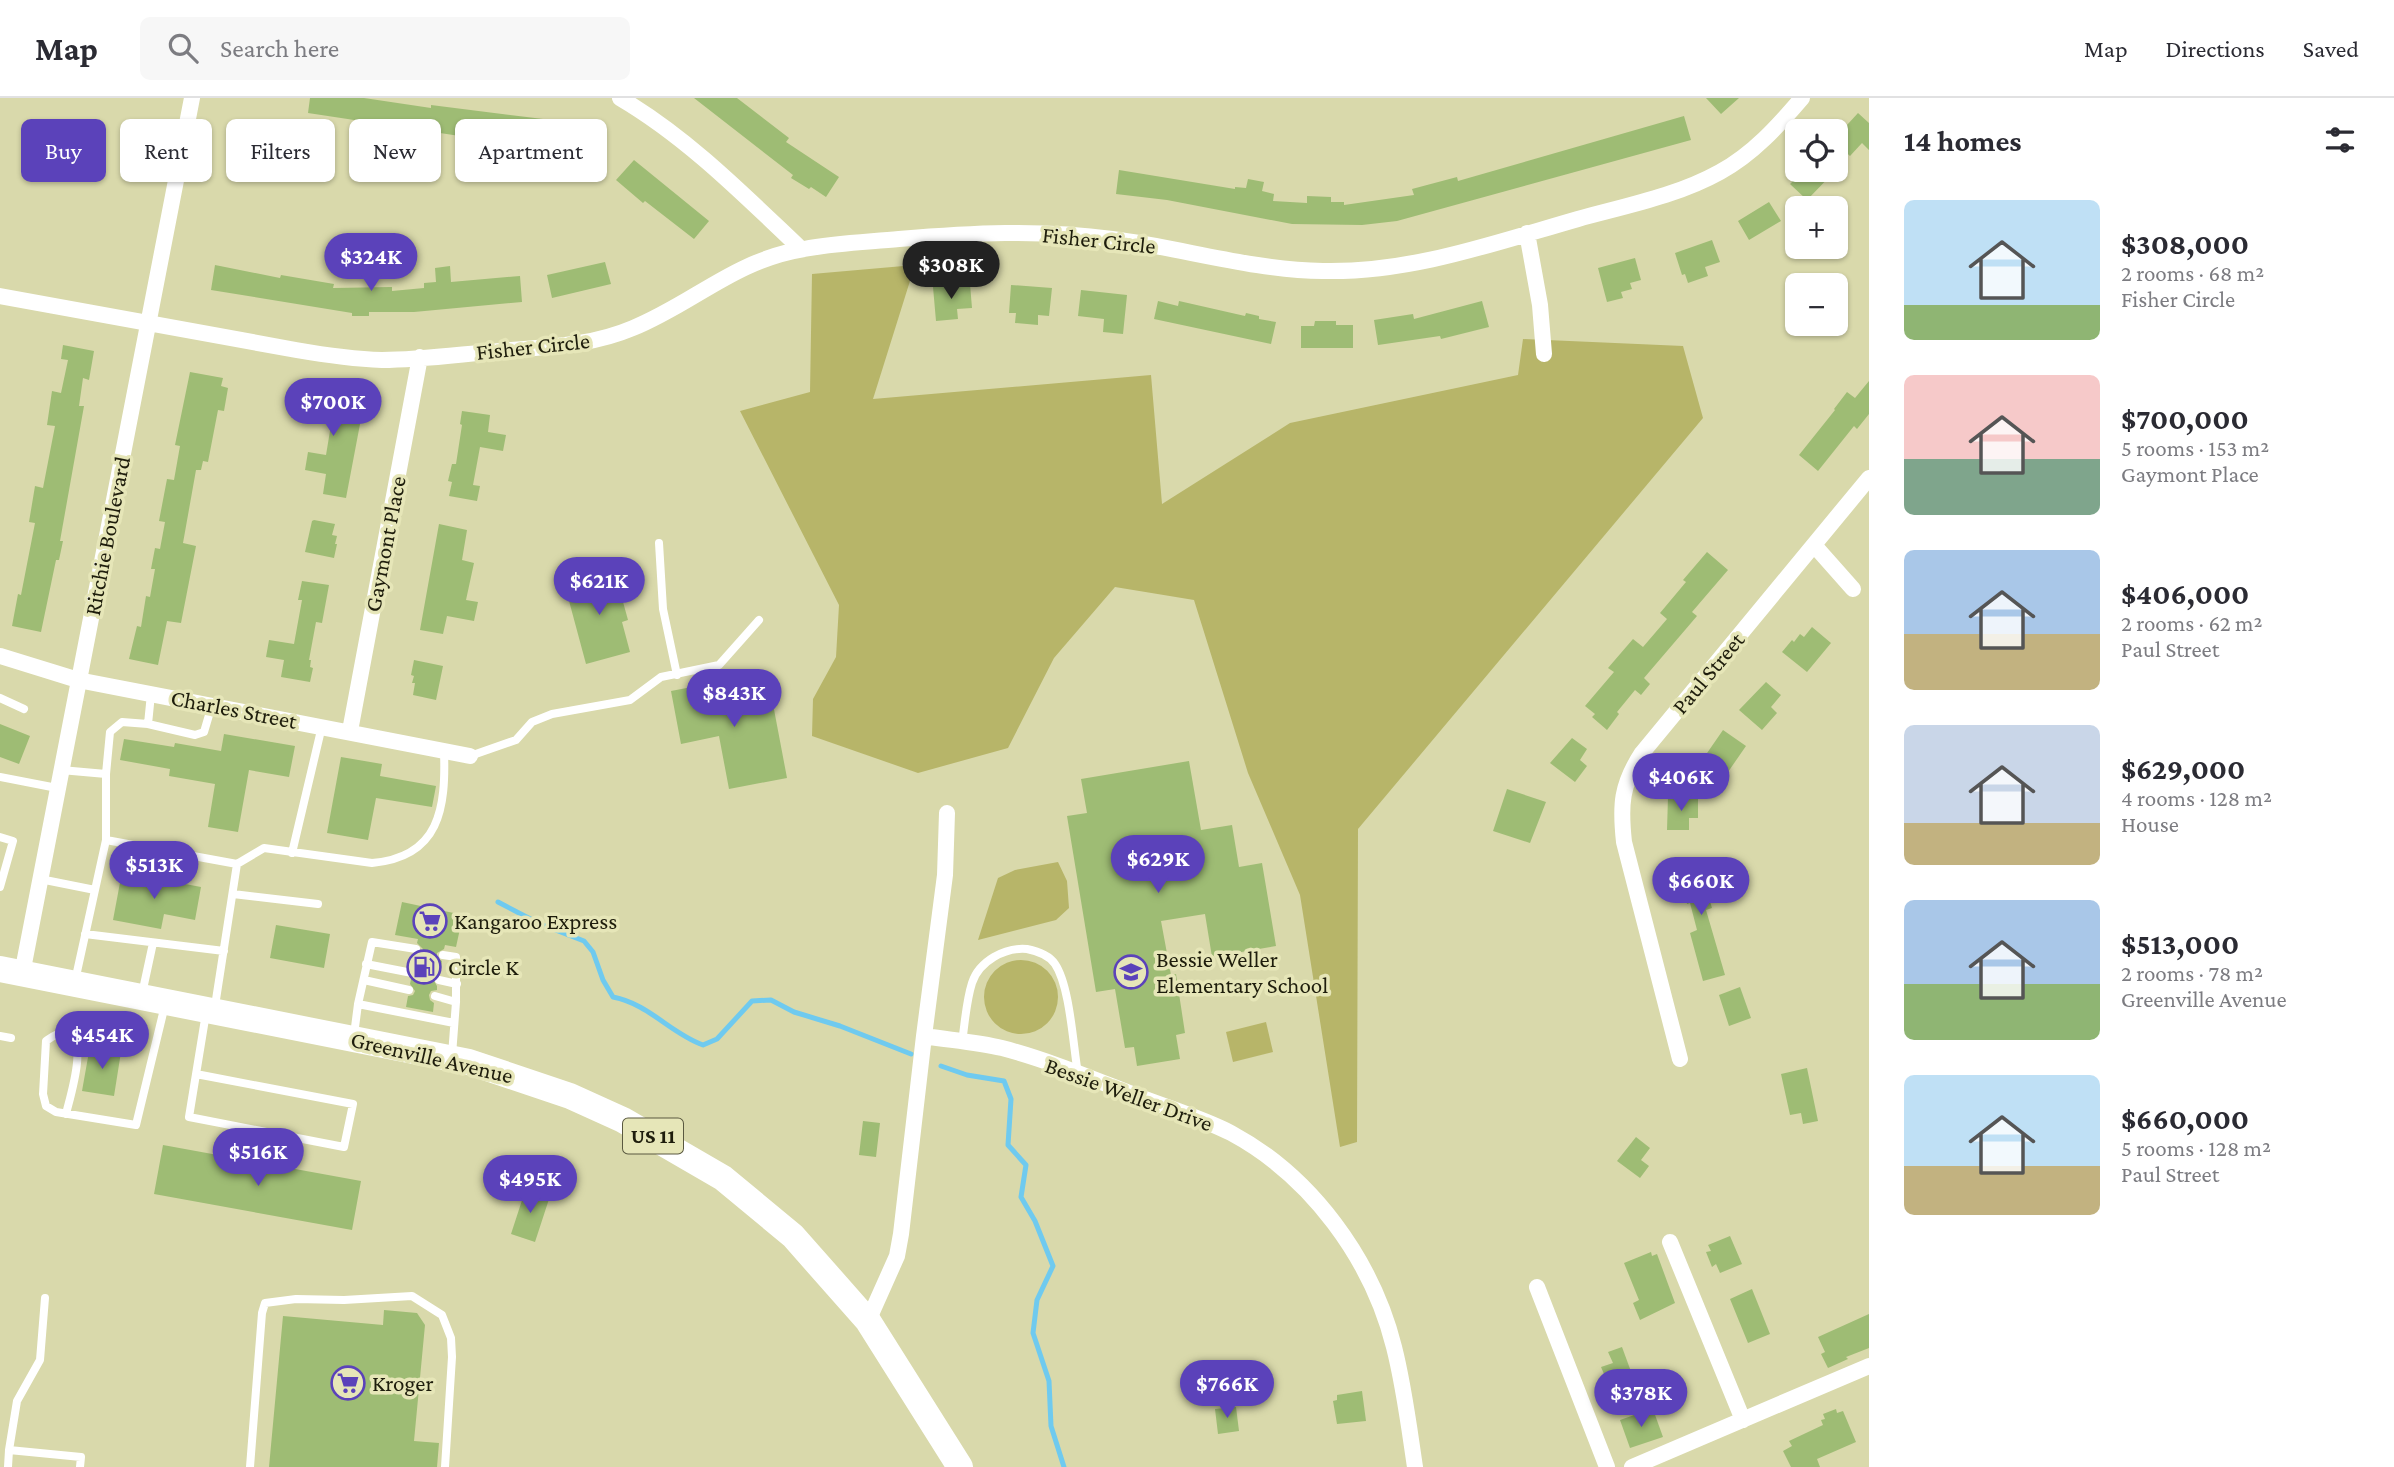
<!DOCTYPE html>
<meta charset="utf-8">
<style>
:root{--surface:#fff;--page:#f7f7f7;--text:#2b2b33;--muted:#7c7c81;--line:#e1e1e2;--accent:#5b42ba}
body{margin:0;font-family:"Crimson Pro",serif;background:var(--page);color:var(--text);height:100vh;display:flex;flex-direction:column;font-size:26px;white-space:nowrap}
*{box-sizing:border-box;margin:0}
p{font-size:23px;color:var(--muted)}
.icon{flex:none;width:38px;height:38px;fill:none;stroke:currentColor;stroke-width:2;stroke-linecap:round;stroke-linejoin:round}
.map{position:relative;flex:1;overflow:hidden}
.drawer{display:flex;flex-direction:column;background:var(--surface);width:525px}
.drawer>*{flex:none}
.top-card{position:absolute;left:21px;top:21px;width:665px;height:63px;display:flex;gap:14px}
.tools{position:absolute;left:1785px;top:21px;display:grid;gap:14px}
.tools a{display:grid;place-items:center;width:63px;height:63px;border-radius:10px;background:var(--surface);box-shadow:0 2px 5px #0004;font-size:35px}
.price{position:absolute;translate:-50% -60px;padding:0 16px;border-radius:24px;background:var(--accent);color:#fff;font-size:23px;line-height:46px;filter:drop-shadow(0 2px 4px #0008)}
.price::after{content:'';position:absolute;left:50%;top:42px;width:21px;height:16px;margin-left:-10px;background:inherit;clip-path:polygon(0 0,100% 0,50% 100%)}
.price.selected{background:#222;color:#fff}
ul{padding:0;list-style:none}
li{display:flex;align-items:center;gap:21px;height:175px;padding:0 35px}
li span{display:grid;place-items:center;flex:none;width:196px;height:140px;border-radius:10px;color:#555}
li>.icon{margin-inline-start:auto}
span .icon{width:84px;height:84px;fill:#fffc;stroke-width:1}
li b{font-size:30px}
h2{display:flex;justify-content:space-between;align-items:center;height:84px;padding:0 35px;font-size:30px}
.pill{padding:0 24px;border-radius:10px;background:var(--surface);box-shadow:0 2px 5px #0004;font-size:24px;line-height:63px}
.pill.selected{background:var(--accent);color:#fff}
header{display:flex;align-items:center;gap:42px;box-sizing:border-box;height:98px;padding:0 35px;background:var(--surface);border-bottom:2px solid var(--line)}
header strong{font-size:33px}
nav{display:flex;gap:38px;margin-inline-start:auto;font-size:24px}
.search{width:490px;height:63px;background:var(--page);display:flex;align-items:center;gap:18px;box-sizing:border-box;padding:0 24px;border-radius:10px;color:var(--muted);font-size:26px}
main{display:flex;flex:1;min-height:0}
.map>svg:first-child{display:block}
.green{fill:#b7b569}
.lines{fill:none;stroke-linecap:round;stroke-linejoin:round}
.stream{stroke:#6fcaef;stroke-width:5}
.building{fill:#9ebc74}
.lane{stroke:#fff;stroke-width:8}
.street{stroke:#fff;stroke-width:16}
.primary{stroke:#fff;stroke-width:26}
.labels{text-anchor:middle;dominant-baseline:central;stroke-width:7;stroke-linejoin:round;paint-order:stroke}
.shield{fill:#e6e6b8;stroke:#5a5940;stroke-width:2}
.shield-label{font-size:21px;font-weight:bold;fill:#1e1d0c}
.street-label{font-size:23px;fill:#1e1d0c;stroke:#e6e6b8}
.poi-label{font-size:23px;fill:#1e1d0c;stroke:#e6e6b8;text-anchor:start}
</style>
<header>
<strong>Map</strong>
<div class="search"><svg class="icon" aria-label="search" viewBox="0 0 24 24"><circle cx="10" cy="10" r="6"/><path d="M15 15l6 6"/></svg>Search here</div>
<nav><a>Map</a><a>Directions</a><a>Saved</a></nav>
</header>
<main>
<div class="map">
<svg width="1869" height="1369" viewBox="0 0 1869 1369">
<rect width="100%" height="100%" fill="#d9d9ab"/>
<path class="green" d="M915 167 873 301 1151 277 1162 406 1290 325 1518 277 1523 241 1683 248 1703 320 1358 731 1357 1044 1340 1049 1300 797 1248 675 1194 502 1115 489 1054 560 1008 650 918 675 812 638 813 601 836 559 839 507 740 313 810 294 812 176Z
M1058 764 1067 783 1069 810 1056 822 978 842 998 780 1015 772Z
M984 899a37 37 0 1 1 74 0a37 37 0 1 1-74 0Z
M1266 924 1273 954 1233 964 1226 934Z"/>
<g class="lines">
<path class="stream" d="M498 804 540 826 584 843 593 854 603 882 613 899C649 906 670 935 703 947L717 941 752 903 771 902 794 914 840 928 911 956
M941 968 967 977 1004 983 1011 1001 1008 1047 1026 1067 1021 1099 1035 1123 1053 1168 1037 1202 1033 1235 1049 1283 1051 1328 1064 1369"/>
</g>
<path class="building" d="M310 0H364L431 10V7L543 21 539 44 474 35 473 40 308 15Z
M694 0H737L789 40 786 44 839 79 826 99 811 89 809 91 791 80 793 77Z
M1706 0H1739L1721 16Z
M1858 15 1869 25V52L1862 45 1850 58 1836 45V39Z
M1684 18 1691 42 1397 123 1362 127 1292 126 1167 102 1116 96 1119 72 1235 91V89L1246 90 1248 81 1264 84 1262 93 1274 96 1273 103 1307 105V98L1331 99V104H1344V107L1414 97 1412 91 1457 79 1458 83Z
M566 28 603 45 593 66 556 49Z
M634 62 709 123 694 141 645 103 643 105 616 82Z
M1804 72H1836L1807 102 1790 86Z
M1769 104 1781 123 1749 142 1738 123Z
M1712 142 1720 164 1705 169 1708 178 1688 185 1685 176 1682 177 1675 155Z
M1635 160 1641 182 1630 185 1632 191 1621 194 1623 200 1607 204 1598 170Z
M605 164 611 186 552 200 547 177Z
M215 167 280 180 281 177 334 186 333 190 392 189V193L424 190V185L436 184 435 170 450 168 451 184 520 178 522 204 414 214H369V218H352V215L211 192Z
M970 186 972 210 957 211 958 221 936 223 933 189Z
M1011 187 1052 190 1049 218 1038 217V227L1015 225 1016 215H1009Z
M1081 192 1127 197 1123 236 1103 234 1104 221 1078 218Z
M1158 203 1178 208 1179 203 1245 218 1246 215 1259 218V221L1276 224 1271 246 1154 221Z
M1482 203 1489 229 1441 241 1440 238 1378 247 1374 222 1413 216 1414 221Z
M1315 223H1336V227H1353V250H1301V228H1314Z
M63 247 94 253 89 282 83 280 79 308H84L60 443H63L59 462H56L41 534 12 528 18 496 21 497 35 425 29 424 35 388 43 390 55 328 47 327 52 293 61 295 68 262 61 261Z
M190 274 223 280 221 288 228 290 224 313 218 312 208 364 203 363 201 372H196L183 445 196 448 181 525 167 523 158 567 129 561 137 528 141 529 146 498 150 499 155 471H151L155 450 160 451 165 424 159 423 167 381 174 382 180 348 175 347Z
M1869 283V316L1857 331 1854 328 1818 373 1799 357 1835 312 1834 311 1847 294 1855 300Z
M294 292 364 305 346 400 323 396 326 376 305 372 308 354 326 357 332 321 290 313Z
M462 313 490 317 488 334 506 337 503 353 480 349 473 387 480 388 477 403 449 398 452 384 448 383 452 366H456L462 327 460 326Z
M314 422 335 426 332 437 337 438 335 446H337L334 460 305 454 312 423Z
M439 426 467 432 462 462 474 465 466 502 478 504 474 523 447 518 443 536 420 532Z
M1707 454 1728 472 1692 514 1697 518 1644 580 1650 586 1641 597 1635 592 1617 614 1619 616 1607 632 1592 619 1595 616 1585 608 1614 574 1608 570 1633 541 1643 549 1667 521 1660 515 1686 484 1683 482Z
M615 475 628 522 622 524 630 554 586 566 565 488Z
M302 483 329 487 322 525 316 524 309 562H311L310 569 313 570 310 584 281 579 284 562 266 559 269 542 294 546 302 502H298Z
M1812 529 1831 545 1807 574 1782 554 1792 542 1794 544 1800 536 1804 539Z
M414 562 443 568 436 602 413 597 415 585H412L414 578 411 577Z
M723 583 725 593 769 585 787 680 729 691 719 638 681 646 671 593Z
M1766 584 1781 597 1771 609 1777 615 1762 632 1739 612Z
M0 626 30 638 19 666 0 659Z
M1723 632 1746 648 1728 674 1705 658Z
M224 636 295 648 289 679 249 672 238 734 208 729 215 686 169 678 170 671 120 662 124 641 174 649 175 645 221 653Z
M1572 640 1587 651 1580 662 1587 668 1575 684 1550 665Z
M341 659 382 666 380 678 436 688 432 709 376 700 368 742 327 735Z
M1189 663 1201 732 1232 727 1239 769 1262 765 1276 848 1212 859 1205 816 1161 823 1171 877 1176 876 1185 935 1176 937 1180 961 1137 968 1134 949 1125 950 1115 891 1096 894 1067 718 1087 715 1081 681Z
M1507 691 1546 704 1530 745 1493 733Z
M1668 699 1698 700V720H1689V732H1667Z
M1706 763 1714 799 1709 800 1712 810 1706 812 1725 877 1703 883 1690 835 1697 832 1690 805 1687 806 1685 796 1680 797 1676 780 1681 779 1678 769Z
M122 774 201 789 195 822 164 816 161 831 113 822Z
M402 804 463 817 456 849 445 847 444 851 437 855V860L442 863 440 876 435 877 433 881 437 888V892L431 893 429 897 430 902 434 905 433 914 406 909 408 898 413 897 415 893 410 886 411 881 416 880 418 876 413 869 415 857 421 856 423 851 417 845 418 841 395 837Z
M276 827 330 836 324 870 270 860Z
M1740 889 1751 920 1729 928 1719 897Z
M90 948 121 954 114 998 82 993Z
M1807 970 1818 1023 1803 1026 1801 1015 1790 1017 1781 976Z
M863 1023 880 1025 876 1059 859 1057Z
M1636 1039 1650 1050 1641 1062 1649 1068 1640 1080 1617 1063Z
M163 1047 361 1083 352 1132 154 1096Z
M526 1090 550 1098 535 1144 511 1136Z
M1730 1138 1742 1166 1720 1175 1716 1166 1712 1169 1706 1154 1711 1153 1708 1147Z
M1651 1154 1652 1158 1657 1156 1675 1205 1640 1222 1633 1205 1639 1202 1624 1165Z
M1752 1191 1770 1236 1748 1245 1730 1201Z
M384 1212 417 1215 425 1227 414 1343 439 1345 437 1369H269L283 1218 383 1227Z
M1869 1216V1250L1846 1259 1848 1261 1828 1270 1821 1256 1825 1254 1818 1239Z
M1622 1249 1633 1279 1610 1290 1601 1269 1613 1265 1608 1254Z
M1362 1293 1366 1323 1337 1326 1333 1303 1337 1302V1297Z
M1236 1309 1239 1333 1218 1336 1215 1311Z
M1836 1311 1837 1315 1843 1313 1856 1344 1817 1361 1820 1369H1791L1783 1353 1792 1348 1789 1343 1823 1327 1821 1322 1825 1321 1823 1316Z
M1654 1314 1663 1339 1630 1350 1620 1322 1640 1315 1641 1318Z"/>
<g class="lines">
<path class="lane" d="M659 445 663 511 677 577
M0 600 24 611
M148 626 195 637 204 634 212 607
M470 658 516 642 532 624 552 616 630 602 661 579 719 567 759 522
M61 672 106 676
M0 679 57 690
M0 739 13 743 0 789
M106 742 237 766 264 750 372 765C440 759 446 710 444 653
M292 755 322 628
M40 781 95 792
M233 796 318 806
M85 836 224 853
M416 851 372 844 358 906 454 925
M443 857 456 859V904L452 957
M366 866 412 875
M364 882 409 892
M439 882 457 886
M75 883 106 742V676L110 634 122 624 148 626 151 596
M142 896 153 845
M435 898 456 904
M215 908 237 766
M354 937 358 906
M0 938 11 940
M962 944C965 925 966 904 972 885 979 863 1005 849 1027 851 1037 853 1049 857 1055 866 1070 888 1073 947 1078 976
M196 976 353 1006 344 1049 189 1019 206 915
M66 1016C70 999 89 940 67 936 58 934 53 938 46 943L43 996 46 1008 56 1014 136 1027 165 907
M9 1352 17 1303 40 1262 45 1200
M8 1369 9 1352 81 1359 80 1369
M250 1369 262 1215 265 1205 296 1201 344 1202 412 1198 442 1217 451 1240 452 1259 445 1369"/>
<path class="street" d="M620 0C688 40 744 97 801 151
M1527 135 1540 207 1544 256
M0 198 296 252C325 257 353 261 382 262 422 262 462 256 501 253 545 249 591 248 633 230 694 205 735 162 804 151 835 145 867 144 899 141 970 135 1041 131 1112 141 1182 150 1252 172 1323 173 1411 175 1494 145 1578 121 1625 108 1677 98 1720 74 1753 56 1778 28 1802 0
M1814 447 1853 491
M0 558 78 582 470 658
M350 633 420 259
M22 876 192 0
M924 938 945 777 947 715
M1680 961 1624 744C1620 707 1621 687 1642 655L1869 380
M1670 1144 1743 1322
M1537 1189 1607 1369
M868 1223 897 1158 901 1136 924 938C949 942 977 944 1002 950 1048 962 1093 981 1137 998 1168 1010 1202 1020 1231 1035 1311 1078 1372 1161 1394 1249 1404 1288 1409 1329 1415 1369
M1632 1369 1869 1268"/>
<path class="primary" d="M0 871 469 964 570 998 623 1022 723 1080 793 1138 868 1223 960 1369"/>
</g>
<defs>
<symbol id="supermarket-ring" viewBox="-11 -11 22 22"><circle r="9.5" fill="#e6e6b8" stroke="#5b42ba" stroke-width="1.5"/><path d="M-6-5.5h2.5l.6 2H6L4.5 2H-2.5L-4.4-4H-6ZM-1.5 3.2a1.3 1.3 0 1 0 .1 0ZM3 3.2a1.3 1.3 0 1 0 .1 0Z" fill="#5b42ba"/></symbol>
<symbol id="fuel-ring" viewBox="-11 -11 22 22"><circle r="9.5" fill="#e6e6b8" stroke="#5b42ba" stroke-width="1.5"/><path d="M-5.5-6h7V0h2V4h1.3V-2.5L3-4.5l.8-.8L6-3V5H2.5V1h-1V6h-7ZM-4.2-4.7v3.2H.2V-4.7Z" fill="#5b42ba"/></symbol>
<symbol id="school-ring" viewBox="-11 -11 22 22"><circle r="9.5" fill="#e6e6b8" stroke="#5b42ba" stroke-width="1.5"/><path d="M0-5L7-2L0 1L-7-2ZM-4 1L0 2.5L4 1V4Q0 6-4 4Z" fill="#5b42ba"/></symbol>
</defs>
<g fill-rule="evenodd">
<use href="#supermarket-ring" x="411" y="804" width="38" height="38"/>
<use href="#fuel-ring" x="405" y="850" width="38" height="38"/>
<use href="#school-ring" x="1112" y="855" width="38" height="38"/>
<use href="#supermarket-ring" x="329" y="1266" width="38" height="38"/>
</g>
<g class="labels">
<rect class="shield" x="623" y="1020.5" width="60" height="35" rx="5"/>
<g class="shield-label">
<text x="653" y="1038">US 11</text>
</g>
<g class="street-label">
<text transform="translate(1099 142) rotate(6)">Fisher Circle</text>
<text transform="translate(533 248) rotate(-6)">Fisher Circle</text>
<text transform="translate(107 438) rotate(-79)">Ritchie Boulevard</text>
<text transform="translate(385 446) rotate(-79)">Gaymont Place</text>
<text transform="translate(1708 575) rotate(-50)">Paul Street</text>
<text transform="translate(234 611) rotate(11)">Charles Street</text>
<text transform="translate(432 959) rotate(13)">Greenville Avenue</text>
<text transform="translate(1129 996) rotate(20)">Bessie Weller Drive</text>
</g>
<g class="poi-label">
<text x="454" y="823">Kangaroo Express</text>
<text x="1156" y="861">Bessie Weller<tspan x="1156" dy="26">Elementary School</tspan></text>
<text x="448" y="869">Circle K</text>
<text x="372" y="1285">Kroger</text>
</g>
</g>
</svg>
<div class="tools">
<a><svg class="icon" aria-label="locate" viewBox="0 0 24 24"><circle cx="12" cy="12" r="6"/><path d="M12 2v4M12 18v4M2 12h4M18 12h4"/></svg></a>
<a>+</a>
<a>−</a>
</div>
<b class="price" style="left:371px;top:195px">$324K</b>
<b class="price selected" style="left:951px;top:203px">$308K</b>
<b class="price" style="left:333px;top:340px">$700K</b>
<b class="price" style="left:599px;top:519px">$621K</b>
<b class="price" style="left:734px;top:631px">$843K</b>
<b class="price" style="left:1681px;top:715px">$406K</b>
<b class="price" style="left:1158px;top:797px">$629K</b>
<b class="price" style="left:154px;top:803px">$513K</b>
<b class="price" style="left:1701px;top:819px">$660K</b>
<b class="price" style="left:102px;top:973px">$454K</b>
<b class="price" style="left:258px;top:1090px">$516K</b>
<b class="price" style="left:530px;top:1117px">$495K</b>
<b class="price" style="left:1227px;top:1322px">$766K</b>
<b class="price" style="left:1641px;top:1331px">$378K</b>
<div class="top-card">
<a class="pill selected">Buy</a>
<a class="pill">Rent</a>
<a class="pill">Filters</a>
<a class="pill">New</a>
<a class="pill">Apartment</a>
</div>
</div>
<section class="drawer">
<h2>14 homes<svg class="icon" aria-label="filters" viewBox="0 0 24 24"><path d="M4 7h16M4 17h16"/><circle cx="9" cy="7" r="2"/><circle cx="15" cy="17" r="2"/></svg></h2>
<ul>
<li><span style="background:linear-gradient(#bfe0f5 75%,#8fb573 0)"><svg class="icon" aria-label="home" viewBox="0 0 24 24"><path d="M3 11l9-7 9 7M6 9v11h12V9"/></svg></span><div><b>$308,000</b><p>2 rooms · 68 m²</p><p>Fisher Circle</p></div></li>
<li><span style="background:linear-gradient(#f6c9c9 60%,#7fa58c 0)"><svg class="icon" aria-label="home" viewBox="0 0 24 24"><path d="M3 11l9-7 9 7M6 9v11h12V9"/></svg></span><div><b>$700,000</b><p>5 rooms · 153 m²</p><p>Gaymont Place</p></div></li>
<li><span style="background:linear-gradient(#a9c7e8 60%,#c2b280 0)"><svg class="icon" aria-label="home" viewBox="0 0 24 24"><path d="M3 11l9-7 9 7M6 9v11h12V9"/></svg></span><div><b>$406,000</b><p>2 rooms · 62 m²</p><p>Paul Street</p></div></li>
<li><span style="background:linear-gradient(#c9d6e8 70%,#c2b280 0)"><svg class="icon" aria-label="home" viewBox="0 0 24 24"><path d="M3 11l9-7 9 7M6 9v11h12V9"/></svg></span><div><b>$629,000</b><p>4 rooms · 128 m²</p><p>House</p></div></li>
<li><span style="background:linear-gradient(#a9c7e8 60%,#8fb573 0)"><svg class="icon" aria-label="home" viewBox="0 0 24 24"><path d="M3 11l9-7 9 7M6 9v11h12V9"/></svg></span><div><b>$513,000</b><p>2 rooms · 78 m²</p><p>Greenville Avenue</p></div></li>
<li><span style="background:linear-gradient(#bfe0f5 65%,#c2b280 0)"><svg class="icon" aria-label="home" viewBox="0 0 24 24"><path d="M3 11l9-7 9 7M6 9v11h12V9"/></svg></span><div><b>$660,000</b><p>5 rooms · 128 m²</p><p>Paul Street</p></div></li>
</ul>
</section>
</main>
